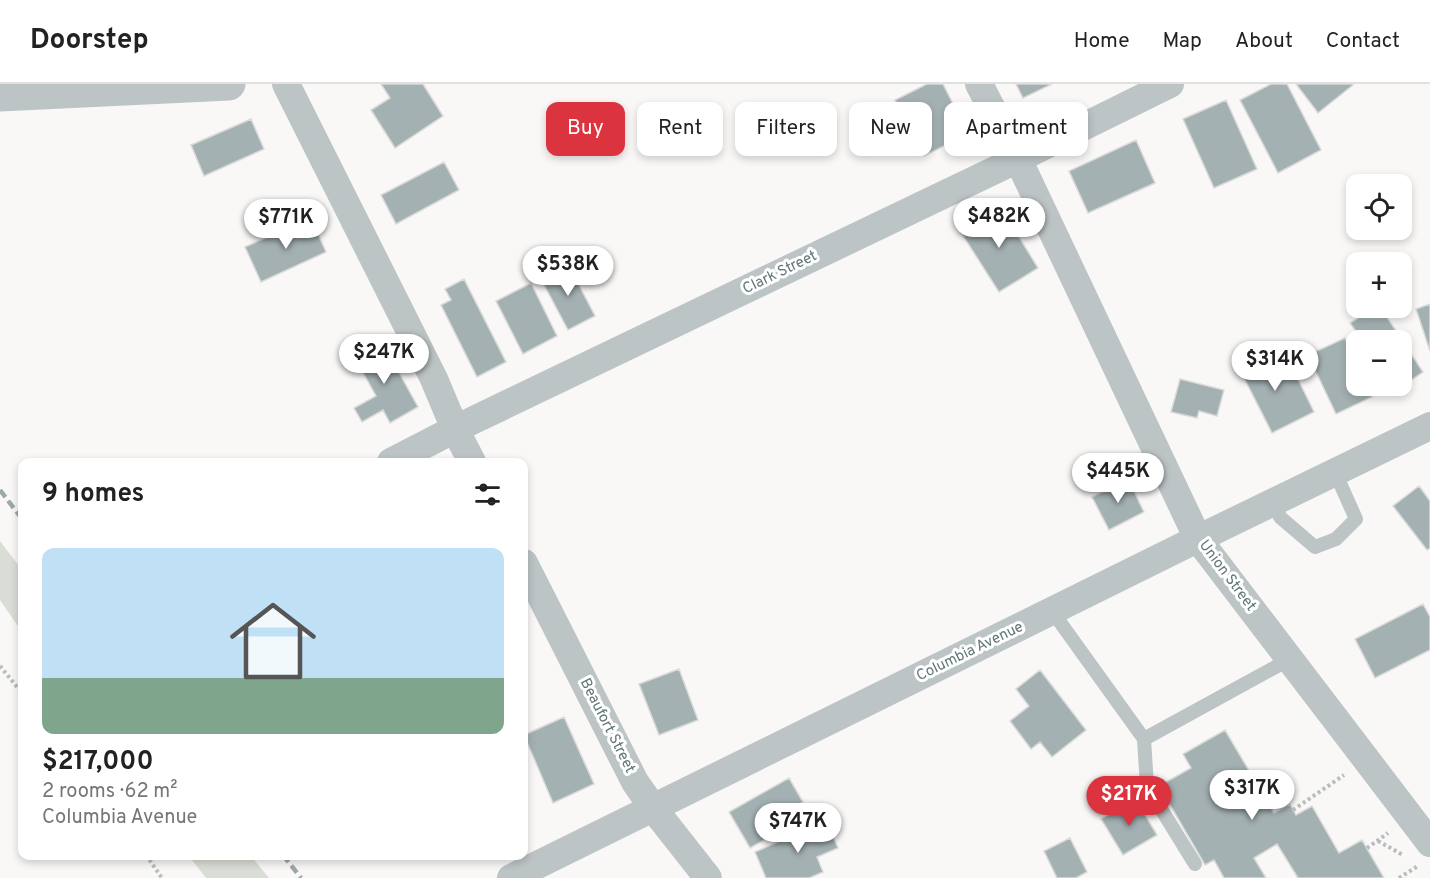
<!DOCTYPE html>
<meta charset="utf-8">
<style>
:root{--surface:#fff;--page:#f2f2f2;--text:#222;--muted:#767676;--line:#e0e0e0;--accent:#db343f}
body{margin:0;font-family:Overpass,sans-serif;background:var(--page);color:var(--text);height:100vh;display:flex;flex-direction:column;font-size:22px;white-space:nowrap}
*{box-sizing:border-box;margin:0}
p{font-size:20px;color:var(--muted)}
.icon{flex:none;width:33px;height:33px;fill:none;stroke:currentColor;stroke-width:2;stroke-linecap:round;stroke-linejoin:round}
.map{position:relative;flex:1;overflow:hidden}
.side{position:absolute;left:18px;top:374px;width:510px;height:402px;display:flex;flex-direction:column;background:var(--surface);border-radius:12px;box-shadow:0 3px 9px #0003}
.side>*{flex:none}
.top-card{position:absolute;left:546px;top:18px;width:570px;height:54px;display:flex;gap:12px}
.controls{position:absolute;left:1346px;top:90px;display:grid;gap:12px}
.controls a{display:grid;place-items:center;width:66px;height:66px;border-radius:12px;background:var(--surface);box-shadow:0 3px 9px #0003;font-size:30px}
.price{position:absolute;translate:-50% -51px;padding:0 14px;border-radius:21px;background:#fff;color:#222;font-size:20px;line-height:39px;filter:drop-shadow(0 2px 3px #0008)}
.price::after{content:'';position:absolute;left:50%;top:36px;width:18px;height:14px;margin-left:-9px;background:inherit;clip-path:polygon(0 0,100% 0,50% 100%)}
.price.on{background:var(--accent);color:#fff}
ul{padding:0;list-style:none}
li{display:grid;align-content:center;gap:12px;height:318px;padding:0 24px}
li+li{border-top:2px solid var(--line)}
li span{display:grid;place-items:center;height:186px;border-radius:12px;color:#555}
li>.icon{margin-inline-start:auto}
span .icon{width:108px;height:108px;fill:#fffc;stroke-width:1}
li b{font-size:26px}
h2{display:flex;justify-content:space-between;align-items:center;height:72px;padding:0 24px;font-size:26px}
.chip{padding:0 21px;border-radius:12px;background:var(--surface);box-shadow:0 3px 9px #0003;font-size:21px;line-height:54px}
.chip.on{background:var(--accent);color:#fff}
header{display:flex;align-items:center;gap:36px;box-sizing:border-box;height:84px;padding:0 30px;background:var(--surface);border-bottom:2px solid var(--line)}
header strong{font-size:28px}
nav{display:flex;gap:33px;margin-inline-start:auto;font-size:21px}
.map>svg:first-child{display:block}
.green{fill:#daddd6}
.building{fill:#a4b1b3;stroke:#dadad8;stroke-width:1.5}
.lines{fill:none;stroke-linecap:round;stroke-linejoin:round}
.path{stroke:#b8bdbe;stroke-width:4;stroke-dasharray:3 3;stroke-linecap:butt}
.service{stroke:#bdc4c6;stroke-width:14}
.minor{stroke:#bdc4c6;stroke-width:28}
.tertiary{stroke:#bdc4c6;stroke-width:33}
.rail{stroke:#9da8ab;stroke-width:4.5;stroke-dasharray:9 4.5;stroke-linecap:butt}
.labels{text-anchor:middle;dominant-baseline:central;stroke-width:6;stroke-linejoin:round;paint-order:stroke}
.street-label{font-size:15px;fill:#60767a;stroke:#fff}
</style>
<header>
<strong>Doorstep</strong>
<nav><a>Home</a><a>Map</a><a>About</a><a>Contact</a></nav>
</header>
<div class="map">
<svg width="1430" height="794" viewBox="0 0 1430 794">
<rect width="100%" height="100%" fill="#f9f8f6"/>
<path class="green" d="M0 457 22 486V548L0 516Z
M188 771H250L269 794H206Z"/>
<path class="building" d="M381 0H423L443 32 395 64 371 26 390 14Z
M927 0H943L968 50 924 72 895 16Z
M1016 0H1052L1023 14Z
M1271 0H1287L1321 66 1278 89 1240 16Z
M1296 0H1352L1353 1 1318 29Z
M1226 16 1257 85 1214 104 1183 35Z
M251 35 264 65 204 92 191 61Z
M1136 56 1155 99 1088 129 1069 87Z
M444 78 459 106 396 140 381 111Z
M1000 122 1038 184 999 208 960 147Z
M311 134 326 168 261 198 245 163Z
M568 180 595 232 568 246 541 195Z
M464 195 506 278 477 293 441 221 451 216 445 205Z
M531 199 557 252 523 270 496 217Z
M1430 220V267L1416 225Z
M1374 224H1381L1423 288 1395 307 1391 302H1401V256H1362L1350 239Z
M1345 254 1356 278V302H1367L1372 313 1336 330 1308 271Z
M381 256 418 323 390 339 383 326 362 338 354 324 376 312 354 272Z
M1266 265 1282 296 1295 289 1314 328 1272 349 1237 280Z
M1180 295 1224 306 1217 332 1199 327 1197 334 1171 328Z
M1128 395 1144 428 1109 446 1092 413Z
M1419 402 1430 417V464L1427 466 1393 422Z
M1423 520 1430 533V566L1375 594 1355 555Z
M679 585 698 636 659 651 639 600Z
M1040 586 1086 646 1052 673 1040 658 1031 665 1010 637 1029 622 1016 605Z
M564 633 594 700 553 719 524 651Z
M1225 646 1274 729 1290 720 1296 731 1312 722 1339 769 1362 756 1384 794H1298L1277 760 1254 774 1266 794H1224L1214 776 1205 781 1159 702 1191 684 1183 670Z
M789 694 803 718 788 727 794 739 750 764 729 728Z
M1135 714 1157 751 1123 771 1101 735Z
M826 737 838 764 817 773 823 788 809 794H766L755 768Z
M1070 754 1087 788 1076 794H1057L1044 767Z"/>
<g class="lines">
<path class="path" d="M0 582 22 609
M1293 726 1344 691
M1378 757 1403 771
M1367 764 1388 749
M146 771 162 794
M1399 794 1418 782"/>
<path class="service" d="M1271 419 1281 434 1315 463 1336 455 1356 435 1335 388
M1052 527 1144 655 1290 575
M1144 655 1147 702 1195 780"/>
<path class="minor" d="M286 0 434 295 455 345 472 378
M979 0 1018 75 1198 455 1430 759
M391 378 455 345 1018 75 1170 0
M524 479 635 698 653 724 708 794
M511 794 1181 463 1430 342"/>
<path class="tertiary" d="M0 11 229 0"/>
<path class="rail" d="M0 406 22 435
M283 771 301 794"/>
</g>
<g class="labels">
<g class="street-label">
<text transform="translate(780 189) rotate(-26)">Clark Street</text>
<text transform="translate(1227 492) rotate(53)">Union Street</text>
<text transform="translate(970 568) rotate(-26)">Columbia Avenue</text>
<text transform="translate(607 642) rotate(63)">Beaufort Street</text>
</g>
</g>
</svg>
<div class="controls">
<a><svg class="icon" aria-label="locate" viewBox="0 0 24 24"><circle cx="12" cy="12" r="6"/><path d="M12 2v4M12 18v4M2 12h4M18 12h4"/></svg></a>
<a>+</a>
<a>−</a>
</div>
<b class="price" style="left:999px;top:165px">$482K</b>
<b class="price" style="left:286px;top:166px">$771K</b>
<b class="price" style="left:568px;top:213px">$538K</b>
<b class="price" style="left:384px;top:301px">$247K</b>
<b class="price" style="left:1275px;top:308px">$314K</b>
<b class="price" style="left:1118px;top:420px">$445K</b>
<b class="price" style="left:1252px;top:737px">$317K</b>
<b class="price on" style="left:1129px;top:743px">$217K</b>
<b class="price" style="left:798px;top:770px">$747K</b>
<div class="top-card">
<a class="chip on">Buy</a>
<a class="chip">Rent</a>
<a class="chip">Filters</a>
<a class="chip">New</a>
<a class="chip">Apartment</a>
</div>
<section class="side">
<h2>9 homes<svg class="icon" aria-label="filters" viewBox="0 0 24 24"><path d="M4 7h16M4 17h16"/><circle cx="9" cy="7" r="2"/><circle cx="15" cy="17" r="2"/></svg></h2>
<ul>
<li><span style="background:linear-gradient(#bfe0f5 70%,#7fa58c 0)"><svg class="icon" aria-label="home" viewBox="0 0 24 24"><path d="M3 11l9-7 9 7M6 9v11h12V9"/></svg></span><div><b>$217,000</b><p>2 rooms · 62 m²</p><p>Columbia Avenue</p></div></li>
</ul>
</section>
</div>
